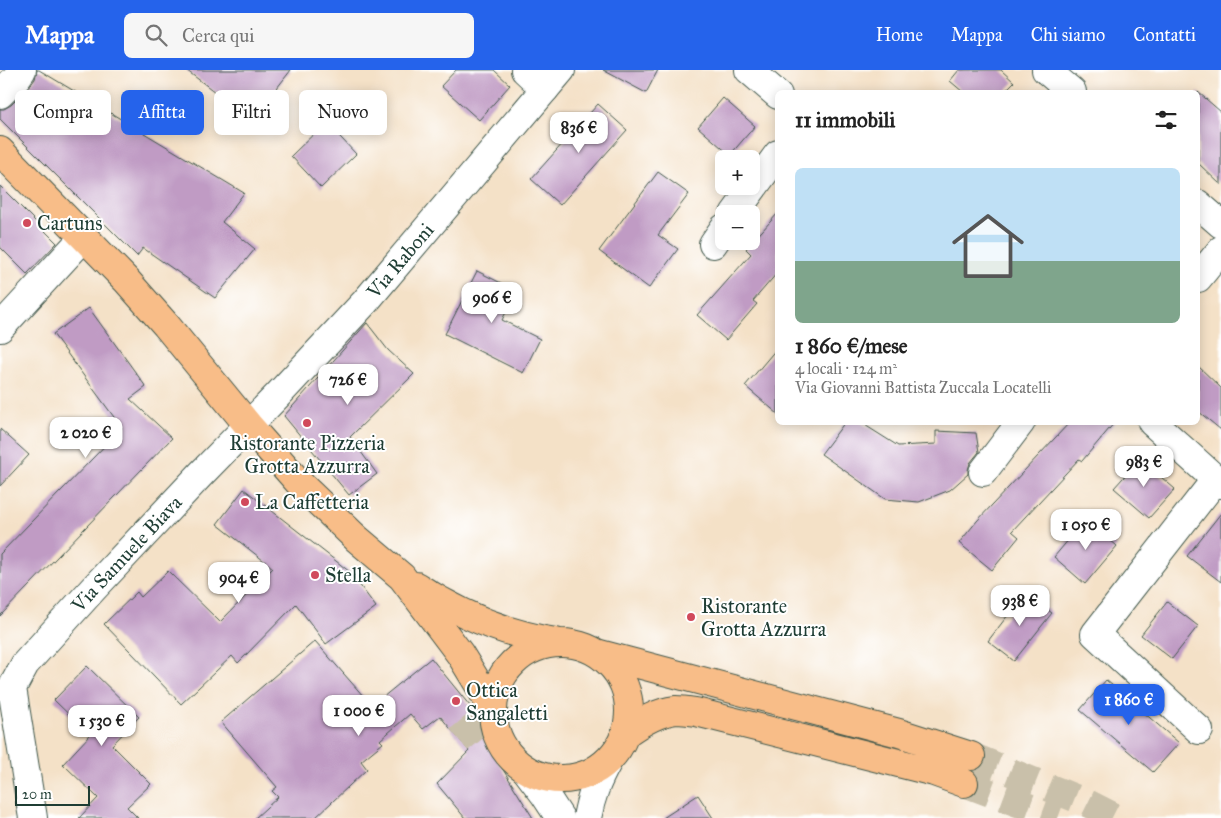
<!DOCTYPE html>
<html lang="it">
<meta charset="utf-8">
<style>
:root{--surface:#fff;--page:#f6f6f6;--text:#222;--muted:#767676;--accent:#2563eb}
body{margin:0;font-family:"IM FELL Great Primer",serif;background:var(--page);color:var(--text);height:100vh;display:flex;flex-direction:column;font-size:19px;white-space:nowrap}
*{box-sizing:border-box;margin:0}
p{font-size:16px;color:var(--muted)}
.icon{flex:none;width:28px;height:28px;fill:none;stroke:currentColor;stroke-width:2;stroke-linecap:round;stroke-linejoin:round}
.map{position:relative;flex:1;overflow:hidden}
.side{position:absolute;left:775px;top:20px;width:425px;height:335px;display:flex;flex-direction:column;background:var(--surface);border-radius:8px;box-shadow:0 2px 12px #0003}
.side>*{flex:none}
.top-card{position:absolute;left:15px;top:20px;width:475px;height:45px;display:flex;gap:10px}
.fabs{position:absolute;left:715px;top:80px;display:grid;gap:10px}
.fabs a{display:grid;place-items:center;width:45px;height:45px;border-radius:8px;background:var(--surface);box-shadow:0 2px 12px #0003;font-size:25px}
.scale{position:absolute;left:15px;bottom:12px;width:75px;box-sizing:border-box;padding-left:5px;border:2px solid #1f3d34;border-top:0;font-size:14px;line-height:18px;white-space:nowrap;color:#1f3d34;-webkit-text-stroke:4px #fff;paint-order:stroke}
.price{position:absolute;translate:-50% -42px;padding:0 11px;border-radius:10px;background:#fff;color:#222;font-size:16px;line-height:32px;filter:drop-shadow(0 1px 2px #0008)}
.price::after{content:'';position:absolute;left:50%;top:30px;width:15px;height:11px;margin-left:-8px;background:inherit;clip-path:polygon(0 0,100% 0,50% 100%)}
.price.selected{background:var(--accent);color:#fff}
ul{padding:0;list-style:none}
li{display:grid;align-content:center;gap:10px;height:265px;padding:0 20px}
li span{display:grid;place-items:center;height:155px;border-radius:8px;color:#555}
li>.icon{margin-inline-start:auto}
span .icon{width:90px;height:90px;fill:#fffc;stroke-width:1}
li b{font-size:21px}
h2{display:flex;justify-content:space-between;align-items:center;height:60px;padding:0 20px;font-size:21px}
.tag{padding:0 18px;border-radius:8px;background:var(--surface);box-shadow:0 2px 12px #0003;font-size:18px;line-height:45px}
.tag.selected{background:var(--accent);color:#fff}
header{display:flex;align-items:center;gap:30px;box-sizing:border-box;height:70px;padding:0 25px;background:var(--accent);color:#fff}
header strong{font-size:24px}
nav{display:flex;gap:28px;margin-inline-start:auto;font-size:18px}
.search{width:350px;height:45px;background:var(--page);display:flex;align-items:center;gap:12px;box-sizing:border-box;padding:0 18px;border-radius:8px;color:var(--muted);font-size:19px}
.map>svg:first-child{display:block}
.building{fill:#c09bc4}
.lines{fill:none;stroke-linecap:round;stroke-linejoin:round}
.minor-tunnel{stroke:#c9c0aa;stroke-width:28;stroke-dasharray:28 14;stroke-linecap:butt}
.highway-tunnel{stroke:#c9c0aa;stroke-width:28;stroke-dasharray:28 14;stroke-linecap:butt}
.minor-casing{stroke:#3f564a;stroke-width:30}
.major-casing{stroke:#3f564a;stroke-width:30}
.highway-casing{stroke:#3f564a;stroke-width:30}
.minor{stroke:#fff;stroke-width:28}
.major{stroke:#f8bd88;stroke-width:28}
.highway{stroke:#f8bd88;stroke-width:28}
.poi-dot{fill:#d1495b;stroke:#fff;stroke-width:2}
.labels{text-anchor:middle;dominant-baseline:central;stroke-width:4;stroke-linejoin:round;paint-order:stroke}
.poi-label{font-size:20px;fill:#1f3d34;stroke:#fff;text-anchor:start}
.street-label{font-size:20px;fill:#1f3d34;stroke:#fff}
</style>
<header>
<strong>Mappa</strong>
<div class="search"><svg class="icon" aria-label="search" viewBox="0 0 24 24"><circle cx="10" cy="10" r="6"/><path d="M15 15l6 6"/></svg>Cerca qui</div>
<nav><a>Home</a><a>Mappa</a><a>Chi siamo</a><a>Contatti</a></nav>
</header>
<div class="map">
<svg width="1221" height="748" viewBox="0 0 1221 748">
<rect width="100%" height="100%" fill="#fff"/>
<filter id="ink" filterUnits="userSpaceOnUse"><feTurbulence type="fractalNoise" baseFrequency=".02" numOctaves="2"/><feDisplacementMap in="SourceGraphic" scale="10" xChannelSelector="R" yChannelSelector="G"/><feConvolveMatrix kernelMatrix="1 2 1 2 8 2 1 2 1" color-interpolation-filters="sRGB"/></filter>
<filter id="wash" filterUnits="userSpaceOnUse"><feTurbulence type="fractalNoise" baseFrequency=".0096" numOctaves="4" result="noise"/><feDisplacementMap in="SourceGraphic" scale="20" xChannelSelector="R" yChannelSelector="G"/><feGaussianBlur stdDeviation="1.12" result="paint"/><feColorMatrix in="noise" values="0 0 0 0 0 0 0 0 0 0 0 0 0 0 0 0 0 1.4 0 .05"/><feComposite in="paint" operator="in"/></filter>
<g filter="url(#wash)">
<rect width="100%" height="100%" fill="#f4e1c7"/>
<g id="blocks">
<path class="building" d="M37 0H39L244 123 222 152 255 179 215 228 143 178 137 186 0 49V39H4L11 35 29 17 35 9Z
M186 0H291L252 50Z
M456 0H494L510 15 479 50 441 16Z
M603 0H658L646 23Z
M959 0H1001L1014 12 1004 22H963L950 11Z
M1198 22 1221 42V115L1198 93Z
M723 28 755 56 730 85 698 57Z
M598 34 627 60 560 135 531 109Z
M326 52 356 84 321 118 291 86Z
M658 102 689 124 658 165 678 179 649 218 599 181Z
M0 116 57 173 27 204 0 177Z
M778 143V202L753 231 757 234 726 270 697 245 751 184 746 179Z
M477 201 517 221 502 250 540 269 523 303 445 264Z
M89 238 146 317 130 329 172 368 0 546V484L122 358 53 264Z
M367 253 388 280 414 304 350 367 377 404 349 425 284 346Z
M778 277V344L745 316Z
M1198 296 1221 318V360L1198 341Z
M845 352H860L898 376 936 374V361L976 363 979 382 970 393 968 400V404L950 420 919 432 885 429 821 384Z
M1070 352H1115L1082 391 1079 389 1012 461 1019 467 992 500 959 473 977 451Z
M0 359 29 385 0 416Z
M1140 389 1175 419 1149 448 1114 418Z
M244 419 350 502 376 537 326 574 296 534 238 593 232 586 181 634 104 554 137 522 141 527 168 501 220 552 273 498 217 454Z
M1221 443V512L1187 486Z
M1086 449 1117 476 1085 514 1054 487Z
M1025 523 1052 543 1014 591 988 571Z
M1167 532 1198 556 1172 589 1141 565Z
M315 571 372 636 431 588 492 663 484 669 533 748H465L437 714 469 681 440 646 423 659 410 644 380 670 383 673 361 691 367 699 315 748H255L278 727 272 721 277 717 221 652Z
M87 596 139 647 112 675 151 714 127 737 138 748H79L98 728 63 694 90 665 54 630Z
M1106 610 1179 673 1153 702 1080 640Z
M698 725 713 748H663Z"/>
</g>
</g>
<g filter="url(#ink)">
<use href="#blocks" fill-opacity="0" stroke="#3f564a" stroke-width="1"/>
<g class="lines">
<path class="minor-tunnel" d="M459 670 482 651"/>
<path class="highway-tunnel" d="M971 686 1087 733 1117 748
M964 713 1058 748"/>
<defs>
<g id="minor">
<path d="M525 0 545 19"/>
<path d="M749 0 778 25"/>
<path d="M1046 0 1072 22"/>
<path d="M0 24 18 6 22 0"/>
<path d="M1198 134 1221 154"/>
<path d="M734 144 778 84"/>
<path d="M713 174 724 158"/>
<path d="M1198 208 1221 180"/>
<path d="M0 258 84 167"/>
<path d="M1152 352 1221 414"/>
<path d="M983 402 1021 352"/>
<path d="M1199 660 1095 564 1216 409"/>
<path d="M526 700 545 725 560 748"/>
<path id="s1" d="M33 748 12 618 25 594 93 519 201 404 277 326 365 232 561 0"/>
<path d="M587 748C591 726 597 711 608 691"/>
</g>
<path id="major" d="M0 81 127 211 166 255 248 355 302 416 356 468 402 507 460 584 482 620 493 641
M416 516C459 544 505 564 556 572
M493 641a68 68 0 1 1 136 0a68 68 0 1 1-136 0Z"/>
<path id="highway" d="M600 584 899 663 971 686
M626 663C641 652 657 642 676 640 682 640 689 641 696 642L934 702 964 713"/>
</defs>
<use href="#minor" class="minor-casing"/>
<use href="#major" class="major-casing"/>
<use href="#highway" class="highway-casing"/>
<use href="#minor" class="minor"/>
<use href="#major" class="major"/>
<use href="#highway" class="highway"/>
</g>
</g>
<g class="poi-dot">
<circle cx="27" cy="153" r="5"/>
<circle cx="307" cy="353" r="5"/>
<circle cx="245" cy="432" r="5"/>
<circle cx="315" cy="505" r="5"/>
<circle cx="691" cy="547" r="5"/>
<circle cx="456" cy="631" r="5"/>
</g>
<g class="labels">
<g class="poi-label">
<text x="37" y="153">Cartuns</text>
<text x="307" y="373" text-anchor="middle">Ristorante Pizzeria<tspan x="307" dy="23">Grotta Azzurra</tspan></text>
<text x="255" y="432">La Caffetteria</text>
<text x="325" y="505">Stella</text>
<text x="701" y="536">Ristorante<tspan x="701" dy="23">Grotta Azzurra</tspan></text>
<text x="466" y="620">Ottica<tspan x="466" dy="23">Sangaletti</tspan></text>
</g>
<g class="street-label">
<text stroke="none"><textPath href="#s1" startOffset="710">Via Raboni</textPath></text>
<text stroke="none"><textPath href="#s1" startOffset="309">Via Samuele Biava</textPath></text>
</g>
</g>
</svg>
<div class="fabs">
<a>+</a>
<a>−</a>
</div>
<div class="scale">20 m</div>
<b class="price" style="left:579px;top:84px">836 €</b>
<b class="price" style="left:492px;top:254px">906 €</b>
<b class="price" style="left:348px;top:336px">726 €</b>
<b class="price" style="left:86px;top:389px">2 020 €</b>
<b class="price" style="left:1144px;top:418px">983 €</b>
<b class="price" style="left:1086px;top:481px">1 050 €</b>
<b class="price" style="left:239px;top:534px">904 €</b>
<b class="price" style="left:1020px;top:557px">938 €</b>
<b class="price selected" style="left:1129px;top:656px">1 860 €</b>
<b class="price" style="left:359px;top:667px">1 000 €</b>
<b class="price" style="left:102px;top:677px">1 530 €</b>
<div class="top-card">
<a class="tag">Compra</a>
<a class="tag selected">Affitta</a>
<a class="tag">Filtri</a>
<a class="tag">Nuovo</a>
</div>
<section class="side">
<h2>11 immobili<svg class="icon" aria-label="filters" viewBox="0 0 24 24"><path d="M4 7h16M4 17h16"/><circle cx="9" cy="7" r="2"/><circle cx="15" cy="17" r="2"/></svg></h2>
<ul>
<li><span style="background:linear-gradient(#bfe0f5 60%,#7fa58c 0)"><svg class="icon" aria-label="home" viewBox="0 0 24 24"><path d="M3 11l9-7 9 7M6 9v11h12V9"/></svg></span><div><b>1 860 €/mese</b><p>4 locali · 124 m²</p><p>Via Giovanni Battista Zuccala Locatelli</p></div></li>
</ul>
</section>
</div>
